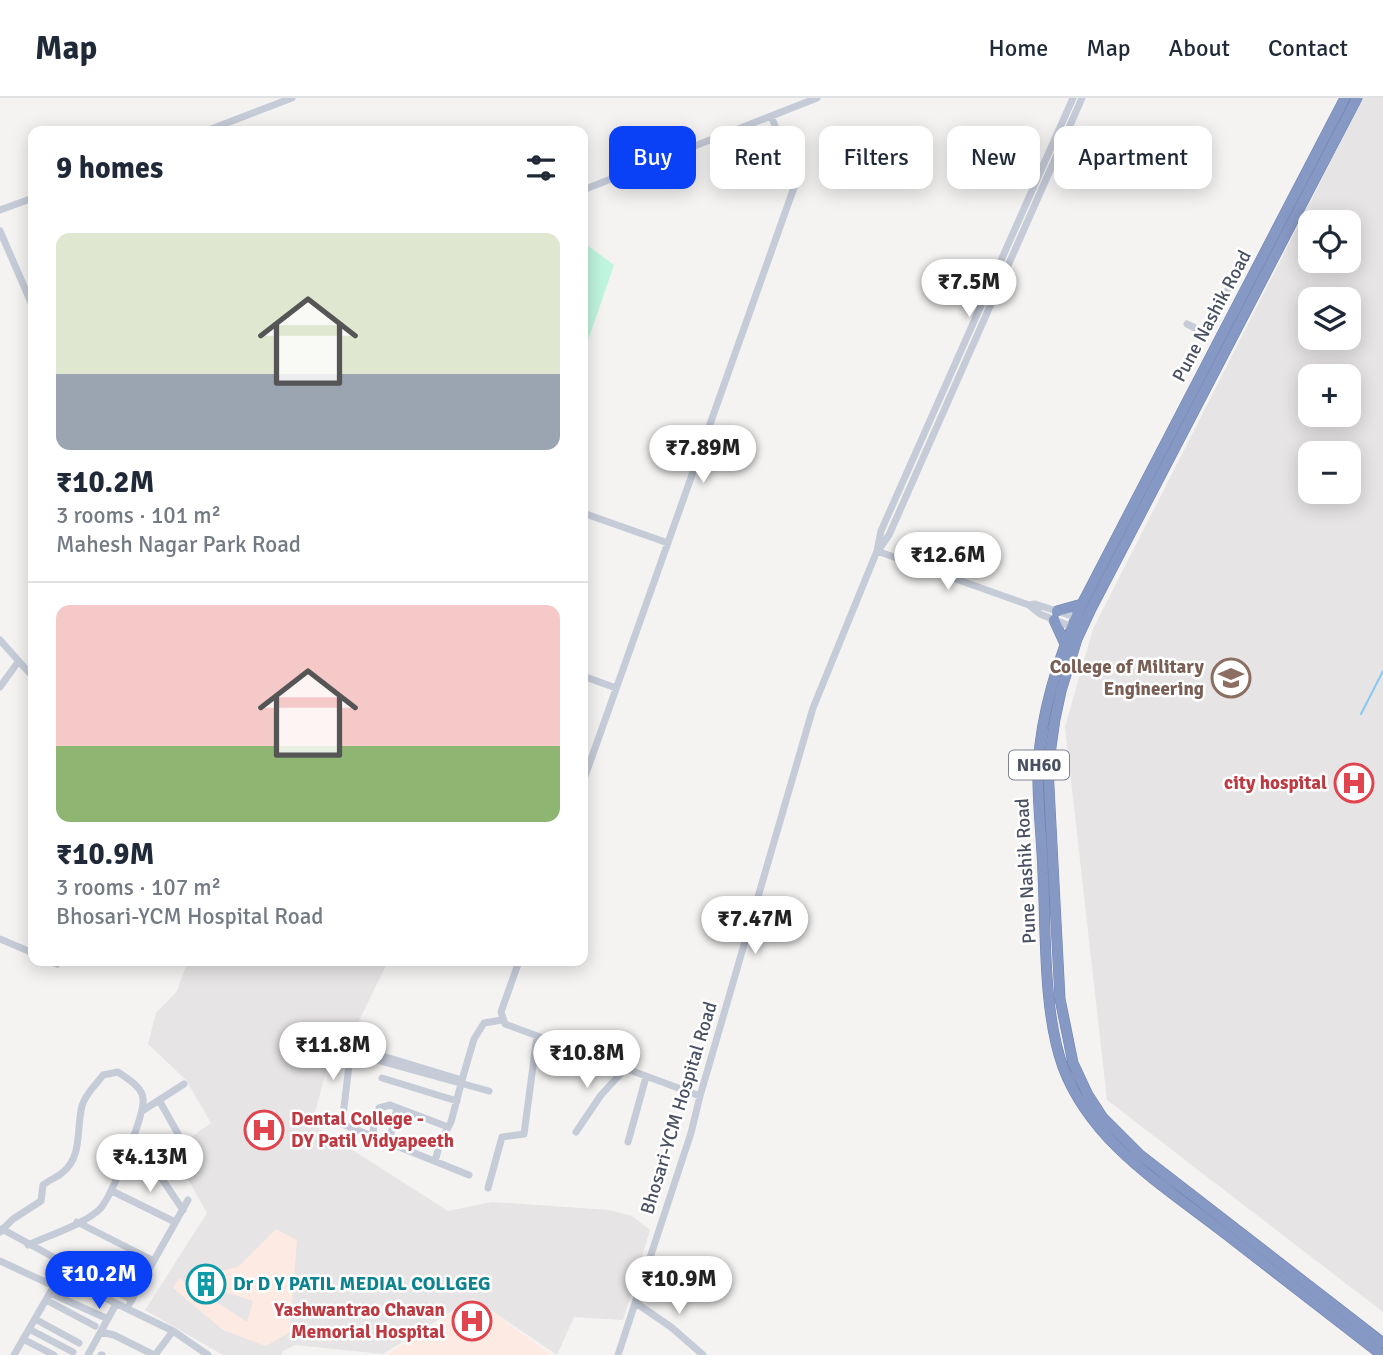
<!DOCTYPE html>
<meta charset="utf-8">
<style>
:root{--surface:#fff;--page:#f2f2f3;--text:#1f2937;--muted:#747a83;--line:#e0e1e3;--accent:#0b41f6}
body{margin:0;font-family:Signika,sans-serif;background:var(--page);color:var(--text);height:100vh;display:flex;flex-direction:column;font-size:26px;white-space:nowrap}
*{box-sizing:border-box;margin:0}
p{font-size:23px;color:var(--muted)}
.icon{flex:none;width:38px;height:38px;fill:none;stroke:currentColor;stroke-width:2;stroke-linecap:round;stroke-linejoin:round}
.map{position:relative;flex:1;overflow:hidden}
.side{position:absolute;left:28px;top:28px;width:560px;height:840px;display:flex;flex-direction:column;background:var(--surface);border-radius:14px;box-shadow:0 4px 18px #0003}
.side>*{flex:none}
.guide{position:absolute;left:609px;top:28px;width:665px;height:63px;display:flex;gap:14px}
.fabs{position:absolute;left:1298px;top:112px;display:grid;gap:14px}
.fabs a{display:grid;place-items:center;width:63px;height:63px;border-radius:14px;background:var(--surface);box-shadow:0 4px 18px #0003;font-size:35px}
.price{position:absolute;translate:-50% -60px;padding:0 16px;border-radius:24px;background:#fff;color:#222;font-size:23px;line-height:46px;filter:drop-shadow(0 2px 4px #0008)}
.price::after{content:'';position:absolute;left:50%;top:42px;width:21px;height:16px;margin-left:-10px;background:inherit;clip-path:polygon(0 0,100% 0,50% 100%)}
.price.active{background:var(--accent);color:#fff}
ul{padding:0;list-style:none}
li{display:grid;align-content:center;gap:14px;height:371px;padding:0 28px}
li+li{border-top:2px solid var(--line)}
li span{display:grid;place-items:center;height:217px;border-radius:14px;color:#555}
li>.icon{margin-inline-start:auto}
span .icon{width:126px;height:126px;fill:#fffc;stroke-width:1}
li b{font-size:30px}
h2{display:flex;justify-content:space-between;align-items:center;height:84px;padding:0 28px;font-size:30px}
.pill{padding:0 24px;border-radius:14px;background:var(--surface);box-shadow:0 4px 18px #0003;font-size:24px;line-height:63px}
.pill.active{background:var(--accent);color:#fff}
header{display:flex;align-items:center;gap:42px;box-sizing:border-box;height:98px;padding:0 35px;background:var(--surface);border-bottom:2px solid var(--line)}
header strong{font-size:33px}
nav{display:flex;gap:38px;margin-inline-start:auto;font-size:24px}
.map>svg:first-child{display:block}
.education{fill:#e6e4e4;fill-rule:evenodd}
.medical{fill:#fdebe3}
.green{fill:#bff4de}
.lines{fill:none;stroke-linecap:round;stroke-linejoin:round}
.stream{stroke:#88c8f4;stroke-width:2}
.highway-casing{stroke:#7183b0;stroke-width:11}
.minor{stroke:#c5cbd7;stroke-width:7}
.highway{stroke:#8698c4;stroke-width:10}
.labels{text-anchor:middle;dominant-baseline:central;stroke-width:5;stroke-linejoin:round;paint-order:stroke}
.shield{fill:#fff;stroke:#7f8491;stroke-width:2}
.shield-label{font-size:18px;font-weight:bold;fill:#485062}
.street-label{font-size:19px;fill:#485062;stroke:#fff}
.education-label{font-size:19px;font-weight:bold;fill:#785e54;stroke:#fff;text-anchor:end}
.health-label{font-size:19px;font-weight:bold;fill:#be3a42;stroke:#fff;text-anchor:end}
.culture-label{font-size:19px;font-weight:bold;fill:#0d838f;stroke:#fff;text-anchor:start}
</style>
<header>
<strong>Map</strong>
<nav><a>Home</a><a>Map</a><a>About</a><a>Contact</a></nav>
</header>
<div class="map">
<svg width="1383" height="1257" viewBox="0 0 1383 1257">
<rect width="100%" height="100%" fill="#f4f3f2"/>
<path class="education" d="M1363 0H1383V1214L1107 1002 1065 629 1093 531ZM1311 124H1349V163H1311ZM1311 201H1349V240H1311ZM1311 278H1349V317H1311ZM1311 355H1349V394H1311Z
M188 863H388L344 954 332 950 312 1026 448 1113 492 1104 609 1112 632 1118 650 1132 623 1222 574 1219 557 1257 473 1200 383 1256 295 1247 283 1253 281 1257H223L145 1212 207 1115 172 1053 211 1025 186 982 148 946 156 915 177 893Z"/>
<path class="medical" d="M246 1020 282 1026 286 1038 281 1040 279 1037 276 1048 252 1044 244 1029Z
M276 1131 297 1142 292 1204 290 1234 266 1248 223 1232 173 1190 179 1180 247 1224 253 1203 184 1181 238 1169Z
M474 1201 552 1257H386L404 1246Z"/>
<path class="green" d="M583 144 614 167 583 257Z"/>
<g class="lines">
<path class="stream" d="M1361 616 1383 573"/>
<defs>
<path id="highway" d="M1345 0 1082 506C1059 557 1041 613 1038 669 1037 704 1042 740 1043 775 1046 834 1043 914 1063 969 1092 1046 1166 1089 1227 1137 1279 1177 1331 1217 1382 1257
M1357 0 1091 511 1077 541 1061 593 1055 621 1048 670 1060 901 1073 965 1088 997 1103 1020 1139 1056 1383 1245
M1057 513 1082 506
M1054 522 1065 546"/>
</defs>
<use href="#highway" class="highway-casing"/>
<path class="minor" d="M206 33 292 0
M583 92 817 0
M0 112 33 100
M0 133 33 209
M1187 226 1207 236 1231 185
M583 415 668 445
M880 450 889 437 1082 0
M877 453 1029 507 1040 516 1075 530
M1029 507 1035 506 1078 520
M0 542 33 579
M583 578 616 590
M0 589 18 564
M583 684 797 81 771 18
M0 841 33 855
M50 863 57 866
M519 863 501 914 505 926 700 998
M351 955 489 993
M382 980 457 1003
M159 1002 182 1043
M142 1013 184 986
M576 1034 601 997 625 971
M133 1038 183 1112
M373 1038 374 1023 379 1010 390 1007 448 1029
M389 1044 397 1010
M628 1044 646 979
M435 1063 440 1045 451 1024 461 986
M469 1077 342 1026 350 959 353 949 462 982 474 941 484 925 502 922
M488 1090 502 1039 524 1036 537 938
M112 1093 175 1124
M77 1124 154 1163
M2 1131 132 1202
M0 1134 13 1121 41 1103 43 1087C49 1082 56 1080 62 1075 83 1059 76 1031 82 1008 85 996 96 987 103 977L118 974C126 980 143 989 143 1001 145 1017 111 1099 100 1111 83 1127 49 1137 28 1147
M0 1163 54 1188
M60 1178 173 1233 208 1257
M50 1195 108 1221
M46 1202 95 1228
M130 1205 188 1102
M636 1205 671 1229 703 1257
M35 1221 79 1245
M29 1231 73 1254
M101 1234 114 1237 154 1257
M23 1241 54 1257
M14 1257 66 1167
M88 1257 116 1206
M101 1257H102
M155 1257 173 1233
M618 1257 691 1035 700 998 813 610 877 453 881 433 1073 0"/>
<use href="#highway" class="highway"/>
</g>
<defs>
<symbol id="university-ring" viewBox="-11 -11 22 22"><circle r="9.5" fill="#fff" stroke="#8d6e63" stroke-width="1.5"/><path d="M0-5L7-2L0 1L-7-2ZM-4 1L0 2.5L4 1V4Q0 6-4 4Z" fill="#8d6e63"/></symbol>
<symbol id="hospital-ring" viewBox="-11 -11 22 22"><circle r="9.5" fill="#fff" stroke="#e0444e" stroke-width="1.5"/><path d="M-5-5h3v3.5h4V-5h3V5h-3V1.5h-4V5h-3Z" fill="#e0444e"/></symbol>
<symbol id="building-ring" viewBox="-11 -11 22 22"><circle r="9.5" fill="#fff" stroke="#0f9aa8" stroke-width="1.5"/><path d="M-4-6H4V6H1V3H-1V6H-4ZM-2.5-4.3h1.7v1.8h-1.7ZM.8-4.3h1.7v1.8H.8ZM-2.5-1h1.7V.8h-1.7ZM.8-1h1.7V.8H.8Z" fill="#0f9aa8"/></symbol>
</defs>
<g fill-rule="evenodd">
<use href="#university-ring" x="1209" y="558" width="44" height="44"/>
<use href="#hospital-ring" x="1332" y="663" width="44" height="44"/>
<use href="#hospital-ring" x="242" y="1010" width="44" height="44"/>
<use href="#building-ring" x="184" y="1164" width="44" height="44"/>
<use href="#hospital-ring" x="450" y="1201" width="44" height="44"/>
</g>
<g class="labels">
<rect class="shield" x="1009" y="652.5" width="60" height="29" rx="5"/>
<g class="shield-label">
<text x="1039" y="667">NH60</text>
</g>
<g class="street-label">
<text transform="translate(1212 218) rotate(-62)">Pune Nashik Road</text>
<text transform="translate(1026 773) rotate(-93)">Pune Nashik Road</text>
<text transform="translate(679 1010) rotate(-73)">Bhosari-YCM Hospital Road</text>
</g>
<g class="education-label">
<text x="1204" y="569">College of Military<tspan x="1204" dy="22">Engineering</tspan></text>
</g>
<g class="health-label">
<text x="1327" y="685">city hospital</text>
<text x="291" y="1021" text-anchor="start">Dental College -<tspan x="291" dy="22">DY Patil Vidyapeeth</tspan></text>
<text x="445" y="1212">Yashwantrao Chavan<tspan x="445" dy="22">Memorial Hospital</tspan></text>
</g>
<g class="culture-label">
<text x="233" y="1186">Dr D Y PATIL MEDIAL COLLGEG</text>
</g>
</g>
</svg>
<div class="fabs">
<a><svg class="icon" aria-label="locate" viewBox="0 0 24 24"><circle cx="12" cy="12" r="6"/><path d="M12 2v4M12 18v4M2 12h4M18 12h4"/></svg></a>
<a><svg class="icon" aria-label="layers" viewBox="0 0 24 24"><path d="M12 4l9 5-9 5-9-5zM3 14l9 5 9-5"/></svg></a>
<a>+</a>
<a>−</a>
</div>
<b class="price" style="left:969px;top:221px">₹7.5M</b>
<b class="price" style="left:703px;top:387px">₹7.89M</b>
<b class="price" style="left:948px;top:494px">₹12.6M</b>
<b class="price" style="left:755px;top:858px">₹7.47M</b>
<b class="price" style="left:333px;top:984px">₹11.8M</b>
<b class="price" style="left:587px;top:992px">₹10.8M</b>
<b class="price" style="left:150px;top:1096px">₹4.13M</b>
<b class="price active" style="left:99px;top:1213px">₹10.2M</b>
<b class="price" style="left:679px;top:1218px">₹10.9M</b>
<div class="guide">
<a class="pill active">Buy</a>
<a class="pill">Rent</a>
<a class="pill">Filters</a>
<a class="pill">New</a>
<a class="pill">Apartment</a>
</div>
<section class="side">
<h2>9 homes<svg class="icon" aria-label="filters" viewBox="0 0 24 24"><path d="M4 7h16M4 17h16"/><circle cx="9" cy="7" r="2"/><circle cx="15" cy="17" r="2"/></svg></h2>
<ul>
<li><span style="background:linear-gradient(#dfe7d0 65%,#9aa5b1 0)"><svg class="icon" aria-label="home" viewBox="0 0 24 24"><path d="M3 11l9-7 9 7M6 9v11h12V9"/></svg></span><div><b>₹10.2M</b><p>3 rooms · 101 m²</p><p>Mahesh Nagar Park Road</p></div></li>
<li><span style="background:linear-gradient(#f6c9c9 65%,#8fb573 0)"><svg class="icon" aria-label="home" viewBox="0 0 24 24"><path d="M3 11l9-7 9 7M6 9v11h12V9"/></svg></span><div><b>₹10.9M</b><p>3 rooms · 107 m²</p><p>Bhosari-YCM Hospital Road</p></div></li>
</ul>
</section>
</div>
